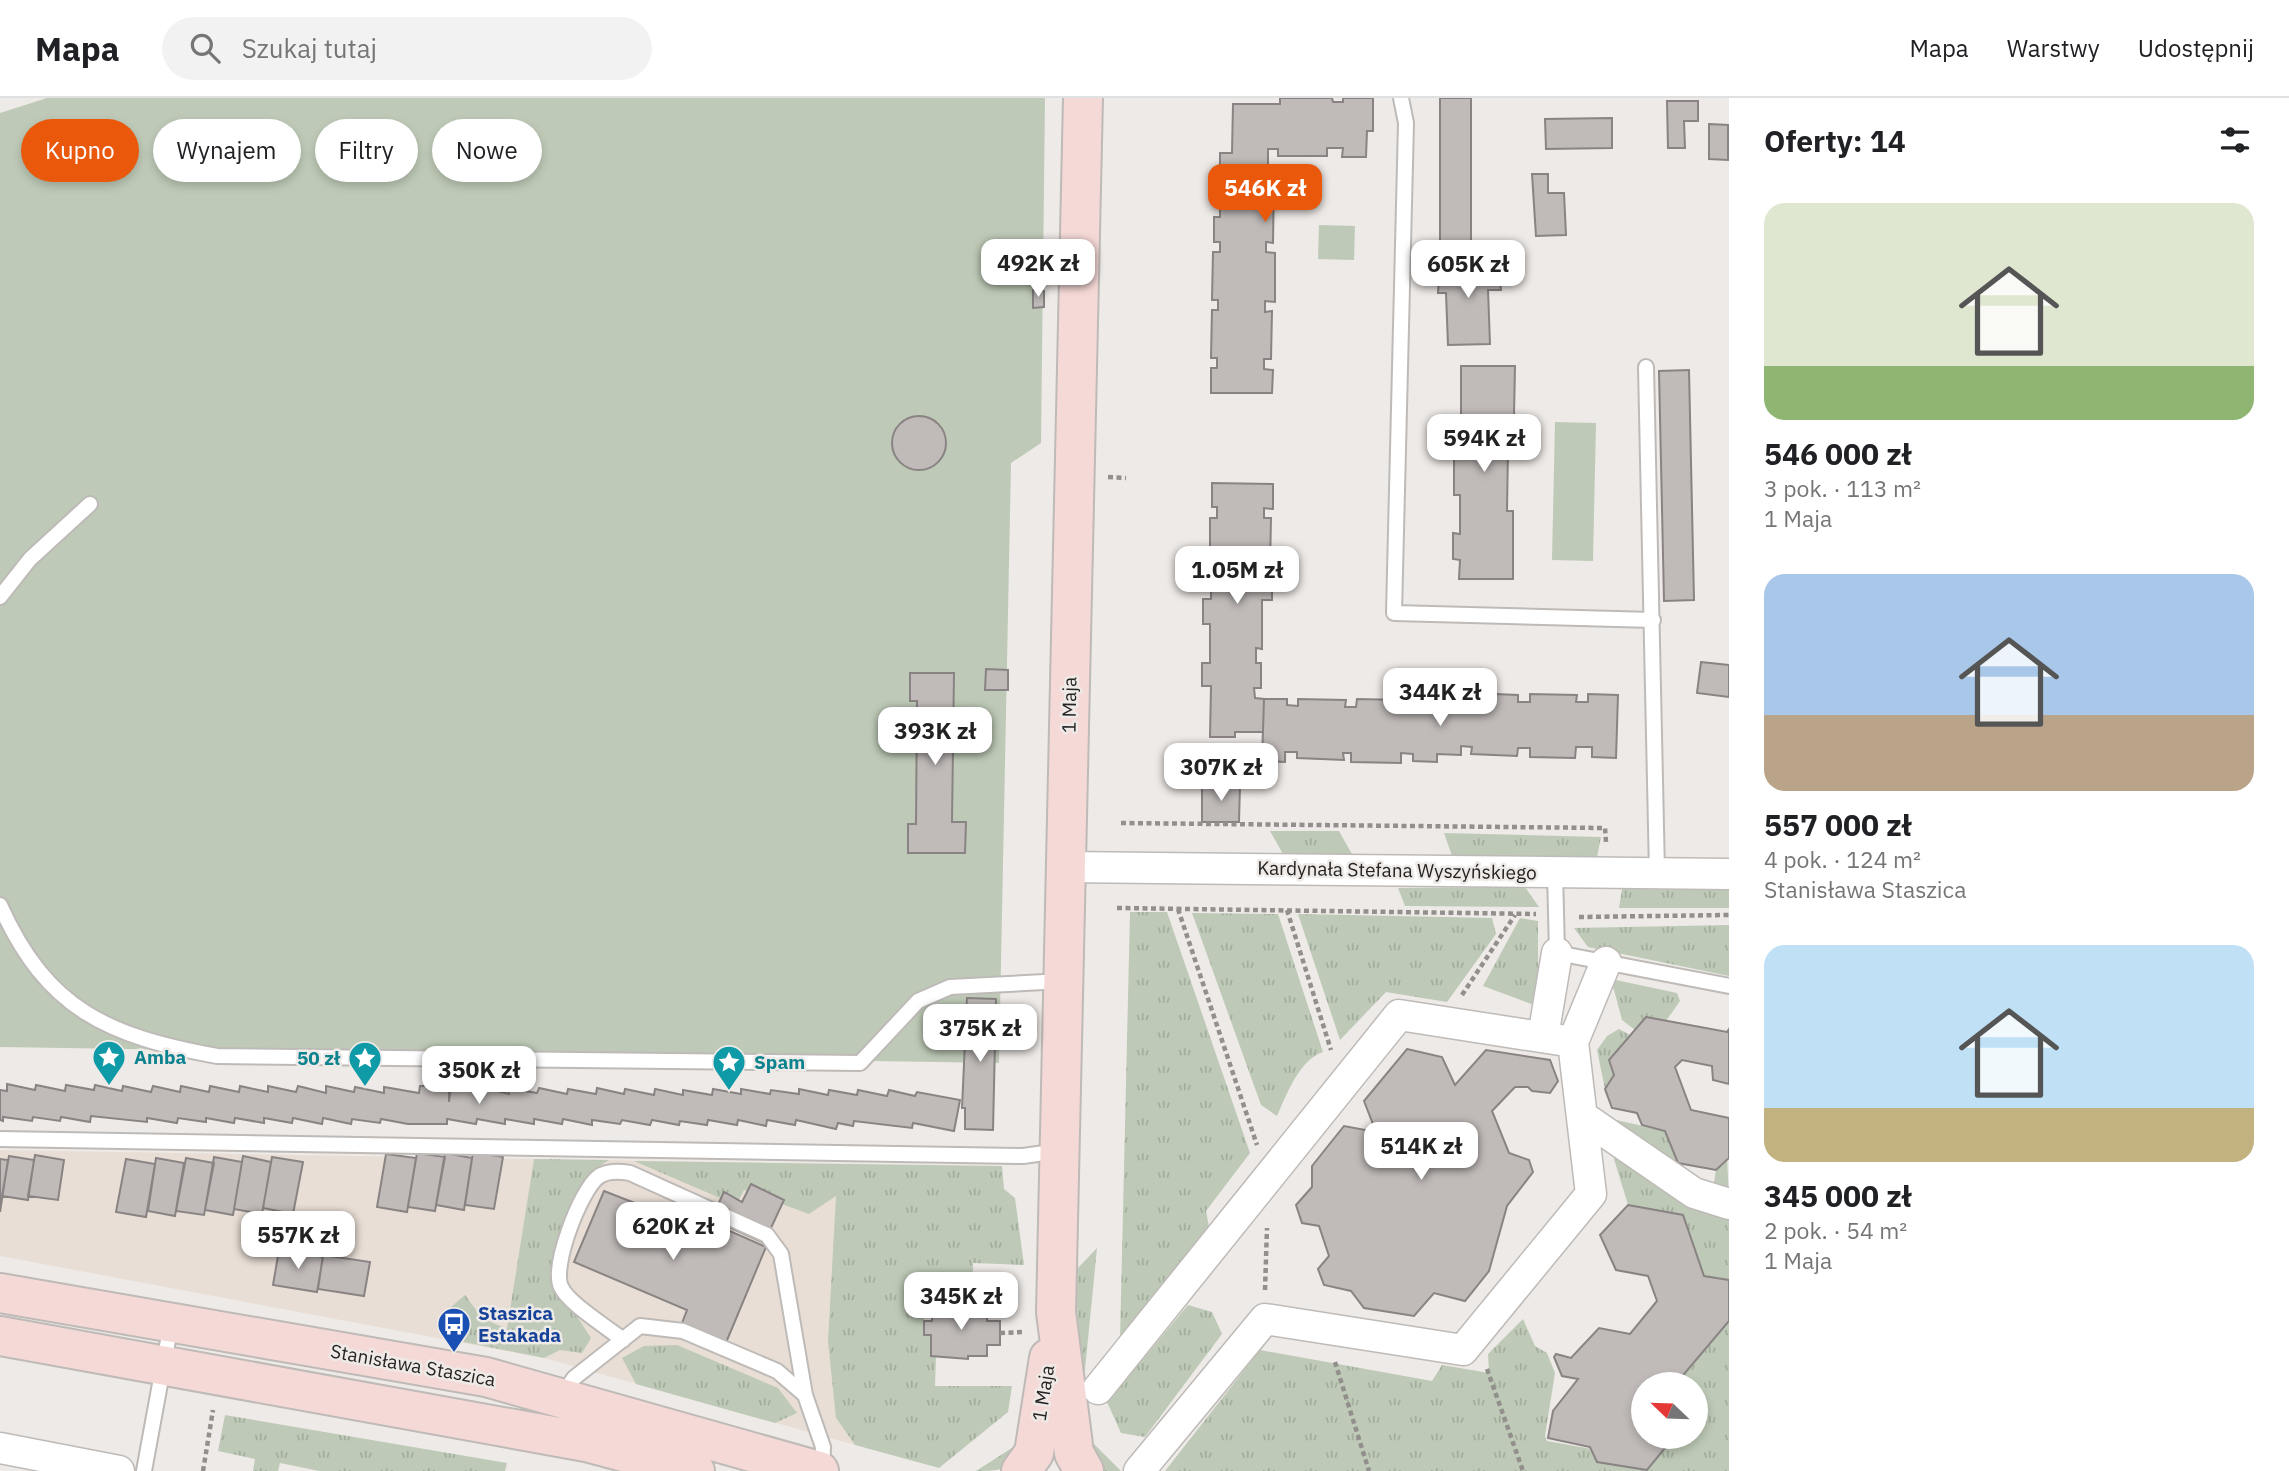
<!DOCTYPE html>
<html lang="pl">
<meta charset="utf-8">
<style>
:root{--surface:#fff;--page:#f2f2f2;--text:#202124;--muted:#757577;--line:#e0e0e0;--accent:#ea580c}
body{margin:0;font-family:"IBM Plex Sans",sans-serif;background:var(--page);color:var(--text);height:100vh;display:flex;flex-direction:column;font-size:26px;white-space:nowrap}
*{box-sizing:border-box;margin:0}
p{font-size:23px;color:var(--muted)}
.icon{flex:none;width:38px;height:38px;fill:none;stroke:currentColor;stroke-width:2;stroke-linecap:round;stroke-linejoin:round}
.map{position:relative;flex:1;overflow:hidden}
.sheet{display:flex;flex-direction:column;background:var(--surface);width:560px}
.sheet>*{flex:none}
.guide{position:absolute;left:21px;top:21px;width:665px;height:63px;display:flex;gap:14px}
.needle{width:46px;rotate:293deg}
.controls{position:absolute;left:1631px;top:1274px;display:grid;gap:14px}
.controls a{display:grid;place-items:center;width:77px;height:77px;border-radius:50%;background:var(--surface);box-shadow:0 4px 10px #0003;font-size:35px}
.price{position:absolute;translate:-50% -60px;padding:0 16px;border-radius:14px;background:#fff;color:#222;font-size:23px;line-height:46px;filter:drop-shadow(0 2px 4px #0008)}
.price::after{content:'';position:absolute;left:50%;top:42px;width:21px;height:16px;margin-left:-10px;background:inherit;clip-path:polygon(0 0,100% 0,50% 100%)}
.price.active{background:var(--accent);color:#fff}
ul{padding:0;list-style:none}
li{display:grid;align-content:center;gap:14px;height:371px;padding:0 35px}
li span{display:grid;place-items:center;height:217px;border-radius:21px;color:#555}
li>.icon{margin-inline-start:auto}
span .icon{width:126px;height:126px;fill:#fffc;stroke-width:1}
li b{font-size:30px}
h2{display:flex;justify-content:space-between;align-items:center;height:84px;padding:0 35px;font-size:30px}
.chip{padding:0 24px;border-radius:32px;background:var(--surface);box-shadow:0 4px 10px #0003;font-size:24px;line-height:63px}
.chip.active{background:var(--accent);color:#fff}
header{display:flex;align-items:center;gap:42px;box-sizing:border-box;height:98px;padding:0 35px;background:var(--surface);border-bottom:2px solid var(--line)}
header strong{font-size:33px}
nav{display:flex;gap:38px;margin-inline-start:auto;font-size:24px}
.search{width:490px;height:63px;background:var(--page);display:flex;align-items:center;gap:18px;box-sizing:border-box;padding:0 24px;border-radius:38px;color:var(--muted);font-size:26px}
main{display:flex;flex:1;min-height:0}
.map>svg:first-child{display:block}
.built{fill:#e8ded5}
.grass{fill:url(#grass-tufts)}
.green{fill:#becab7}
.building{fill:#c0bbb9;stroke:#898483;stroke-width:2}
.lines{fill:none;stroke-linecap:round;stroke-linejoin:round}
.lane-casing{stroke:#bebab7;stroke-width:18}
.street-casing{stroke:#bebab7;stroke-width:33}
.secondary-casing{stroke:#bebab7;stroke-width:42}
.path{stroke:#928f8d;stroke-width:4.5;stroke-dasharray:5 3.5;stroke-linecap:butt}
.lane{stroke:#fff;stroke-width:14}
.street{stroke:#fff;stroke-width:30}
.secondary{stroke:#f5d9d7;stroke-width:38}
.labels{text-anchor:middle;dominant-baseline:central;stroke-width:5;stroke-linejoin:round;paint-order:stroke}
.street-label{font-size:19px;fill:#262423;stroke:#eeeae7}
.culture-label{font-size:19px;font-weight:bold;fill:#0d838f;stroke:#eeeae7;text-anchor:start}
.transit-label{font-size:19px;font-weight:bold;fill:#164399;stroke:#eeeae7;text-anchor:start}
</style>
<header>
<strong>Mapa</strong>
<div class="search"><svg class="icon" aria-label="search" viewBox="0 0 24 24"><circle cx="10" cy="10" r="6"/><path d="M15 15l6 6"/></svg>Szukaj tutaj</div>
<nav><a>Mapa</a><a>Warstwy</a><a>Udostępnij</a></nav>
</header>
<main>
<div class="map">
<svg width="1729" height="1373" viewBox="0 0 1729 1373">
<defs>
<pattern id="grass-tufts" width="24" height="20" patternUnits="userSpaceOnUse" patternTransform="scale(1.75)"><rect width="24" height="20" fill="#becab7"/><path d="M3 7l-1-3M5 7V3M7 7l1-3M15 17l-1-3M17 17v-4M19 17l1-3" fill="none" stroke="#a3ad9d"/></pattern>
</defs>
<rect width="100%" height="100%" fill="#eeeae7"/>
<path class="built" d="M0 1052 838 1066 836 1320 855 1347 544 1260 0 1158Z"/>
<path class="grass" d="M1270 733H1339L1353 758 1283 756Z
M1444 735 1601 739 1597 759 1452 758Z
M1525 789 1539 809 1405 808 1398 790Z
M1622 791 1729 792V810H1619Z
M1130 814H1167L1250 1055 1206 1113 1210 1134 1120 1241Z
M1192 815 1278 816 1323 954C1299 962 1287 996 1277 1018L1261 1007Z
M1298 816 1492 820 1496 836 1447 904 1386 894 1340 942Z
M1520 820 1538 823V870L1534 907 1483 888Z
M1729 827V878L1588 849 1574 830Z
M1611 881 1677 895 1680 903 1666 923 1646 919 1635 932 1622 922Z
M1619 931 1630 937 1609 962 1614 977 1605 991 1597 952 1607 938Z
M1616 1022 1665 1033 1678 1065 1674 1070 1617 1033Z
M1610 1048 1729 1115V1182L1704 1178 1683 1117 1628 1107Z
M1727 1059 1729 1099 1712 1097 1716 1072Z
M534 1061 609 1062C572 1083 556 1137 550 1177L591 1240 582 1255 560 1252 544 1260 464 1244 444 1215 465 1197 482 1220 507 1231Z
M634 1063 1002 1068 1004 1091 1015 1100 1024 1167 973 1165 972 1199H924V1236L931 1237 936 1258 935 1288H1012L1008 1314 939 1370 855 1347 836 1320 828 1243 836 1098 809 1116 744 1092 736 1107Z
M1097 1150 1082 1302 1075 1173Z
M1188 1207 1212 1214 1222 1236 1145 1339 1121 1335 1107 1304Z
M1523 1221 1535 1248 1547 1255 1555 1275 1545 1338 1547 1343 1592 1351 1597 1364 1647 1372 1674 1339H1696V1286H1681L1679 1282 1729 1223V1373H1165L1260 1252 1432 1283 1442 1267 1489 1275 1488 1256Z
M677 1247 778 1290 797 1315 775 1325 636 1286 622 1260 644 1248Z
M225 1317 507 1365 505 1373H319L280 1365 278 1373H253L255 1361 218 1353Z
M1091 1343 1121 1373H1105L1095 1366Z
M1021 1344C1007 1371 1008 1373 976 1373Z"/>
<path class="green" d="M47 0H1045L1041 345 1011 365 999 965 0 949V15Z
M1319 127 1355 128 1354 162 1318 161Z
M1555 324 1596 325 1593 463 1552 462Z"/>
<path class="building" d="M1280 0H1332L1333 4H1343V0H1373V33H1367L1366 59H1342L1343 50H1327V58H1278V51H1268V73H1274L1273 145 1266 144V154L1275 155V204L1265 203V214L1272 213 1271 261H1264V271L1273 272 1272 295H1211V270H1217V260H1211L1212 212H1218V202H1212L1213 154H1220V144H1214V119H1220V55H1232L1233 6H1280Z
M1440 0H1471V147H1440Z
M1667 3H1698V23H1684L1685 50H1668Z
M1612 20V50L1546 51 1545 21Z
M1709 26 1728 27V62L1709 61Z
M1532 76H1548V95H1564L1566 137 1536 138Z
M1497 164 1501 192H1488L1490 246 1448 247 1446 195H1438L1440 166Z
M1033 192 1044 193V209L1033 210Z
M1461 268H1515L1514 317H1508V334H1502V350H1508L1507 413H1513V481H1459L1460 462 1453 461V435L1460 436V397H1454V331H1461Z
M1689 272 1694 502 1664 503 1659 273Z
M892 345a27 27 0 1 1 54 0a27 27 0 1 1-54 0Z
M1212 385 1273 386V411L1264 410V420H1271L1270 468H1263V479H1272V502H1262V551L1256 550V565H1261V590H1254L1255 600 1264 601 1263 634H1235V639H1210L1211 588H1202V565H1210V526H1203V501H1211V477H1216V467L1210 466V420H1217V409H1212Z
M1701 564 1729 567V599L1697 595Z
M986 571 1008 572V592H985Z
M910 575H954L952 724H966L965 755H908V726H916L917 603H910Z
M1439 593 1460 594V601H1471V595L1518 597V604H1530V596L1577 597 1576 604H1588V596L1618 597 1616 660 1592 659V649H1576L1575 660 1530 659V650H1518L1517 658 1471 656 1472 649 1461 648V657L1437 656V664L1413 663V656L1401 655V665L1351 664V655H1343L1344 662 1297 660V654H1285V664L1262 663 1264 601H1287V607L1298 608V601L1346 602 1345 609H1356L1357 601 1402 602V609H1414L1413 605H1438Z
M1202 686 1240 687 1239 724H1202Z
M967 900 996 901 993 1032 965 1031V1010H962Z
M1646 919 1727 934 1729 931V986L1713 982 1712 968 1682 962 1675 969 1691 1012 1729 1020V1060L1716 1072 1678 1065 1665 1033 1642 1027 1637 1015 1612 1010 1605 991 1614 977 1609 962Z
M1407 951 1442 959 1455 987 1486 952 1550 962 1558 983 1550 995 1532 993 1528 989H1515L1492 1013 1509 1055 1529 1062 1533 1074 1507 1108 1489 1173 1465 1203 1434 1195 1414 1218 1364 1210 1351 1193 1324 1187 1318 1171 1329 1158 1319 1128 1302 1125 1296 1107 1312 1089V1068L1344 1028 1376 1034 1364 1003Z
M7 986 35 992 36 987 65 993 66 987 94 992 95 987 122 993 123 988 151 994 153 988 180 994 181 988 209 994 210 988 239 994 240 988 268 994V988L296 994 298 988 326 995V988L354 994 355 989 384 995V989L419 995 420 988H449V1004L451 988 480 994 481 989 509 996V990L537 995 539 990 567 996 568 991 596 996 597 990 624 996 625 991 654 997 655 991 683 997V992L712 997 713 991 741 996V991L770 996 771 992 799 996V991L828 997 829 992 857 997 858 992 887 998 889 992 915 998 917 994 960 1002 954 1033 913 1025 912 1030 854 1023 853 1028 838 1025 836 1031 796 1022 795 1027 767 1022 766 1028 738 1022 737 1027 708 1022 707 1027 680 1023 679 1027 652 1022 650 1027 622 1022 620 1026 592 1022V1027L563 1021 562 1026 534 1021V1026L505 1021V1026L477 1021 476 1026 447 1021V1026H408L381 1021 380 1025 352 1021 351 1026 323 1020 322 1026 293 1020 292 1025 264 1020V1025L235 1020 234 1025 206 1020V1024L178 1020 177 1025 147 1020V1024L91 1018 90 1024 61 1019 60 1023 33 1019 32 1023 3 1019V1023L0 1022V992L7 993Z
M473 1054 503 1059 494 1111 465 1107Z
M417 1055 445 1059 435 1113 408 1109Z
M445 1055 472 1060 464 1112 436 1107Z
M386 1056 416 1060 407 1114 377 1109Z
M35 1057 64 1062 58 1102 28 1098Z
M9 1058 34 1062 28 1102 2 1098Z
M243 1058 271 1064 262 1116 234 1111Z
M214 1059 242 1064 233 1117 205 1112Z
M272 1059 303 1064 293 1116 263 1110Z
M156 1060 184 1065 175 1118 148 1113Z
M186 1060 214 1065 204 1117 176 1113Z
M0 1061 8 1062 0 1114Z
M126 1061 155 1066 146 1119 116 1114Z
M751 1086 784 1102 764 1145 711 1121 724 1094 742 1104Z
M604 1093 719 1138 723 1130 766 1149 725 1247 682 1225 687 1212 574 1164Z
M1628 1107 1683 1117 1704 1178 1729 1182V1223L1679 1282 1681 1286H1643V1339H1674L1647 1372 1597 1364 1590 1349 1548 1340 1553 1313 1578 1281 1562 1278 1554 1259 1556 1256 1571 1260 1599 1230 1630 1236 1657 1203 1648 1178 1616 1172 1600 1137Z
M279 1152 323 1159 317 1194 273 1187Z
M323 1157 370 1164 364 1198 318 1191Z
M932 1209 987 1210V1223H1000V1247H987V1258H968V1261L931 1258V1237H924V1223H932Z"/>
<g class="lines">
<defs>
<path id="lane" d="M1401 0 1406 25 1394 515 1653 522
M1646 269 1657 775
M0 499 30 461 90 406
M1555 774 1557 855 1729 888
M0 807C47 912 108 938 217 958L860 965 918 903 950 889 1063 883
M0 1041 1023 1058 1059 1053
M623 1242C607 1229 569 1206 561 1189 551 1168 581 1092 598 1079 607 1072 619 1073 630 1075L767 1137 781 1156 805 1297
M562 1298 574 1280 640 1228 683 1233 777 1273 805 1297 823 1349 822 1372
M144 1373 171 1226"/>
<path id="street" d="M1065 769 1729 776
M1543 939 1557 855
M1582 1018 1694 1095 1729 1106
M1098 1291 1399 917 1573 944
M0 1350 119 1373
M1139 1373 1265 1221 1463 1252 1591 1096 1573 944 1606 864"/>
<path id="secondary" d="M1083 0 1056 1214 1074 1355 1084 1373
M0 1195 486 1279 819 1373
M0 1238 586 1344 695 1373
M1021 1373 1034 1355 1049 1260"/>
</defs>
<use href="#lane" class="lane-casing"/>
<use href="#street" class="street-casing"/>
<use href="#secondary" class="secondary-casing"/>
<path class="path" d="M1108 379 1126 380
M1121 725 1605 730 1606 744
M1117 810 1536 816
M1178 811 1257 1047
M1287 812 1331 952
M1579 819 1729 817
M1462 897 1515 817
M1265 1192 1267 1130
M1000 1235 1023 1234
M1335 1264 1369 1373
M1487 1271 1523 1373
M203 1373 213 1312"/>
<use href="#lane" class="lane"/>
<use href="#street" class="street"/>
<use href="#secondary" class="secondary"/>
</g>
<defs>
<symbol id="sight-pin" viewBox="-11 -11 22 30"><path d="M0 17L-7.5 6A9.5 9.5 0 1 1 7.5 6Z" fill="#0f9aa8" stroke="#eeeae7"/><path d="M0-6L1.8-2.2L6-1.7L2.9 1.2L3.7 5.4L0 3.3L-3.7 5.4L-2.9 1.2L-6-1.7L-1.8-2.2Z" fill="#fff"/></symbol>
<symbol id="bus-pin" viewBox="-11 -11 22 30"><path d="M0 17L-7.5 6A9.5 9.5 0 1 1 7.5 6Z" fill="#1a4fb4" stroke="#eeeae7"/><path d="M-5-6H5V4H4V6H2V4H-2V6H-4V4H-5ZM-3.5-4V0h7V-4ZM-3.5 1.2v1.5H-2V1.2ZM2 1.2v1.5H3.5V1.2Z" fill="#fff"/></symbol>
</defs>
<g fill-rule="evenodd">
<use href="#sight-pin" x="90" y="940" width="38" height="52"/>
<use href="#sight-pin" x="346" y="941" width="38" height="52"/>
<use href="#sight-pin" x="710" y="945" width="38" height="52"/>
<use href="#bus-pin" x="435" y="1207" width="38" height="52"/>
</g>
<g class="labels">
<g class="street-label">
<text transform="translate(1069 607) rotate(-89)">1 Maja</text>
<text transform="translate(1397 772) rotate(1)">Kardynała Stefana Wyszyńskiego</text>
<text transform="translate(413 1267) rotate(10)">Stanisława Staszica</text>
<text transform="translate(1043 1295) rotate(-81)">1 Maja</text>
</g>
<g class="culture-label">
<text x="134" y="959">Amba</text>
<text x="340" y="960" text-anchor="end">50 zł</text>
<text x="754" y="964">Spam</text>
</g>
<g class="transit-label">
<text x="478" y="1215">Staszica<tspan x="478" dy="22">Estakada</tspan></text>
</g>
</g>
</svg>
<div class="controls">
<a><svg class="needle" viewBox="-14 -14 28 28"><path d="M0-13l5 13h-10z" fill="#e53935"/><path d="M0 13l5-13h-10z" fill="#757577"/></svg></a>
</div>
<b class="price active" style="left:1265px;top:126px">546K zł</b>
<b class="price" style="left:1038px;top:201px">492K zł</b>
<b class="price" style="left:1468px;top:202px">605K zł</b>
<b class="price" style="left:1484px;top:376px">594K zł</b>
<b class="price" style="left:1237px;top:508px">1.05M zł</b>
<b class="price" style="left:1440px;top:630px">344K zł</b>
<b class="price" style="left:935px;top:669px">393K zł</b>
<b class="price" style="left:1221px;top:705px">307K zł</b>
<b class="price" style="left:980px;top:966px">375K zł</b>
<b class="price" style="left:479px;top:1008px">350K zł</b>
<b class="price" style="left:1421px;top:1084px">514K zł</b>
<b class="price" style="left:673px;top:1164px">620K zł</b>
<b class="price" style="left:298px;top:1173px">557K zł</b>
<b class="price" style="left:961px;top:1234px">345K zł</b>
<div class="guide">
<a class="chip active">Kupno</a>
<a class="chip">Wynajem</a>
<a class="chip">Filtry</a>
<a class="chip">Nowe</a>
</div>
</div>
<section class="sheet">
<h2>Oferty: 14<svg class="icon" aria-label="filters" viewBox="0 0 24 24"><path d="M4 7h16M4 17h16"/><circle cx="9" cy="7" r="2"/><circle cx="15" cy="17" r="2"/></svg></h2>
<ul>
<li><span style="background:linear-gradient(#dfe7d0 75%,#8fb573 0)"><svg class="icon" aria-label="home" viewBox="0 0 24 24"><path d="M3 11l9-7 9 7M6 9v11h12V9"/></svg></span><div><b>546 000 zł</b><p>3 pok. · 113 m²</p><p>1 Maja</p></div></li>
<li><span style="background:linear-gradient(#a9c7e8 65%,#b9a48a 0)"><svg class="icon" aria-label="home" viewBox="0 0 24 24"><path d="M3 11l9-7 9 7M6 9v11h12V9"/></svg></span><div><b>557 000 zł</b><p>4 pok. · 124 m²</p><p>Stanisława Staszica</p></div></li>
<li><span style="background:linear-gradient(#bfe0f5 75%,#c2b280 0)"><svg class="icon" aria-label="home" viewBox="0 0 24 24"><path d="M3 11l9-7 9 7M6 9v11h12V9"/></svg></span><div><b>345 000 zł</b><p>2 pok. · 54 m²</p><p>1 Maja</p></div></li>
</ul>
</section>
</main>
